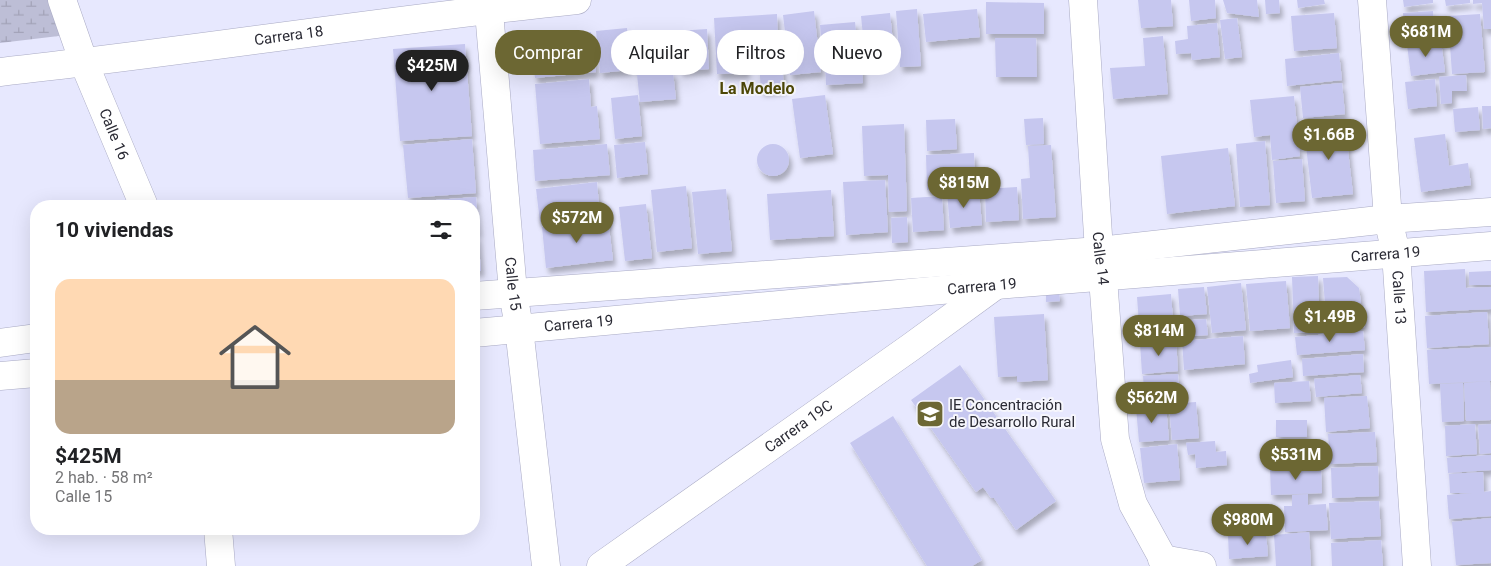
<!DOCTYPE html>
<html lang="es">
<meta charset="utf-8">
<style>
:root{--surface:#fff;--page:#f2f2f2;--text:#202124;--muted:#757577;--accent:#6c6733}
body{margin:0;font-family:Roboto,sans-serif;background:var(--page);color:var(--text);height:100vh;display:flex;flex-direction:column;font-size:19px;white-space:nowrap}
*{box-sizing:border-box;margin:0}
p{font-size:16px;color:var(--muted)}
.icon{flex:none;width:28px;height:28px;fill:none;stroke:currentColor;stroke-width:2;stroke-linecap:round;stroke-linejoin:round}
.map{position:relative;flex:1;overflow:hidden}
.sheet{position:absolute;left:30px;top:200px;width:450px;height:335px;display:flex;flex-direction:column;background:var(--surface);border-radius:20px;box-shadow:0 5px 20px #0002}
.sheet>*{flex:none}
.hud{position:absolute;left:495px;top:30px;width:475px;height:45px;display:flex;gap:10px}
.price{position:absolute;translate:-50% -42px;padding:0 11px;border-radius:18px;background:var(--accent);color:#fff;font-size:16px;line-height:32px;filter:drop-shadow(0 1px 2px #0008)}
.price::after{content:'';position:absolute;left:50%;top:30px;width:15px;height:11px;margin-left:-8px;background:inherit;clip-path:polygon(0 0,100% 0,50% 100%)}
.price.current{background:#222;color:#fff}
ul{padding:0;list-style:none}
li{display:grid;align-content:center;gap:10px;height:265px;padding:0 25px}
li span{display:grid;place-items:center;height:155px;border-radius:15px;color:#555}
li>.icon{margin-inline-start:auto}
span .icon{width:90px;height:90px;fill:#fffc;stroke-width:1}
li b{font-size:21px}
h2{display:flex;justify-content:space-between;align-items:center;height:60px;padding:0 25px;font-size:21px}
.pill{padding:0 18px;border-radius:22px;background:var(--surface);box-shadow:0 5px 20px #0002;font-size:18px;line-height:45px}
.pill.current{background:var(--accent);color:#fff}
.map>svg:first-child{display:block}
.wetland{fill:url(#wetland-marsh)}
.building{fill:#c6c7ef;filter:url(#shadow)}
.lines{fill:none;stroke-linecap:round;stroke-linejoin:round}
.minor-casing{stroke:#a9aac4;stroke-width:29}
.minor{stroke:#fff;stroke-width:28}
.labels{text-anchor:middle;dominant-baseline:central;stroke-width:4;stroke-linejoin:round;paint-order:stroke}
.street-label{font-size:15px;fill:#2b2b35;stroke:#f6f6fc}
.poi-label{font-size:15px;fill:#2b2b35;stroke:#f6f6fc;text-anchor:start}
.neighbourhood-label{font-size:16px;font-weight:bold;fill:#4e4806;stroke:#f6f6fc}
</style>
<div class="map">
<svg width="1491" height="566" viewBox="0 0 1491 566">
<defs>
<pattern id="wetland-marsh" width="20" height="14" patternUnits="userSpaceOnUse" patternTransform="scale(1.25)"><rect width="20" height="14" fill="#bdbed6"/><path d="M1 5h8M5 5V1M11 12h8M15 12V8" fill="none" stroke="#a3a3b8"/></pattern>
<filter id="shadow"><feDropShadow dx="3" dy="5.5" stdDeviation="2.5" flood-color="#0004"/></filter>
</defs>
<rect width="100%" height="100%" fill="#e7e8fe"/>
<path class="wetland" d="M0 0H51L67 35 0 43Z"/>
<path class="building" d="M1138 0H1171L1173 26 1141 28Z
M1189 0H1215L1216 18 1191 21Z
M1223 0H1257L1259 17 1227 13Z
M1265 0H1279L1280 13 1266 14Z
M1297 0H1324L1325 4 1298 8Z
M1403 0H1433V3L1404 7Z
M1445 0H1470V3L1446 6Z
M1473 0H1491V29H1484L1482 3 1473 4Z
M986 2 1044 3V34H986Z
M917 9 921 66 900 67 896 11Z
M977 9 980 37 926 42 923 14Z
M814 11 821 72 790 75 783 15Z
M1433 11 1435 37 1405 39 1403 13Z
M890 13 894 52 865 56 861 16Z
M1334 13 1337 48 1294 51 1291 16Z
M777 14 778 41 745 43 747 73 717 74 714 18Z
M1480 14 1485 72 1452 74 1448 16Z
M1237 18 1242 57 1225 59 1220 20Z
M855 22 859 58 823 61 820 25Z
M1217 23 1220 57 1192 60 1191 53 1176 54 1175 41 1188 39 1187 26Z
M627 28 630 70 600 73 596 31Z
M707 29 709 69 680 71 678 31Z
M591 32 596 72 535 78 530 38Z
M671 34 674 67 634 71 630 37Z
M1163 36 1168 94 1113 99 1110 68 1145 66 1143 38Z
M995 38H1036L1037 77H996Z
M1441 41 1445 72 1411 76 1407 45Z
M465 44 472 136 400 141 393 49Z
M781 46 784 89 761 91 758 48Z
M1339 53 1342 80 1287 86 1285 59Z
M862 64 863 83 826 85 825 65Z
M673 72 676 99 640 102 637 75Z
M1466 75 1467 91H1452V103L1441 104 1439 77Z
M589 79 591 107 597 106 600 139 540 144 535 84Z
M1435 79 1437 106 1408 109 1405 82Z
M1342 83 1345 114 1303 118 1300 87Z
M638 95 642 136 615 139 611 98Z
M825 95 833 154 800 158 792 99Z
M1294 96 1300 156 1272 160 1270 135 1254 137 1250 100Z
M1482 106H1491V128L1483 129Z
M1478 107 1480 130 1455 132 1453 109Z
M1043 118 1044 144 1026 145 1024 119Z
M955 119 957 149 927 151 926 120Z
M904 124 907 211 889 212 888 175 864 176 862 126Z
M1345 124 1353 194 1312 198 1304 129Z
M1445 134 1449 166 1468 163 1471 185 1421 192 1414 138Z
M472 139 476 193 408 198 403 145Z
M1265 141 1270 205 1240 207 1236 144Z
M645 142 648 174 617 178 614 145Z
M607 144 610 175 535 181 533 150Z
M757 160a16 16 0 1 1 32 0a16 16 0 1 1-32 0Z
M1051 145 1056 217 1023 219 1021 179 1030 178 1028 146Z
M1228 148 1235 206 1167 214 1161 156Z
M974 153 975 188 927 190 926 155Z
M1302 159 1305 201 1276 203 1273 161Z
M885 180 888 232 846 235 843 182Z
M597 182 600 216 540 222 536 189Z
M686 186 692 248 657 252 651 190Z
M1017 187 1019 220 986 222 985 189Z
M726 189 732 251 698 254 692 192Z
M831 190 834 236 770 240 767 194Z
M979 191 982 225 950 228 947 193Z
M942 196 944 230 913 232 911 198Z
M476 197 479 233H474V206H409V202Z
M646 204 652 258 625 261 619 207Z
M907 217 908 242 892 243 891 218Z
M608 219 613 260 546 268 542 227Z
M474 235H478L481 271H474Z
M1465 269 1466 288 1491 287V309L1426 312 1424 271Z
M1491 271V285H1469V272Z
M1318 276 1320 332 1294 333 1292 277Z
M1347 277 1359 288 1361 303 1325 305 1323 278Z
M1286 281 1290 328 1250 331 1246 284Z
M1241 283 1246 330 1212 333 1207 287Z
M1204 287 1207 314 1180 316 1178 289Z
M1059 291 1060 301 1046 302V292Z
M1171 294 1174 334 1140 337 1137 297Z
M1364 306 1365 327 1326 329 1325 308Z
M1487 312 1489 344 1427 348 1425 316Z
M1044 314 1048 380 1017 382V376L998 377 994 317Z
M1206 319 1208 335 1180 337 1179 321Z
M1363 331 1365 350 1297 355 1295 337Z
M1243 336 1245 364 1184 370 1182 341Z
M1176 340 1178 371 1142 374 1140 343Z
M1491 347V381L1429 384 1427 350Z
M1363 354 1364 372 1303 376 1302 359Z
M1291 360 1293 377 1250 383 1249 374 1258 372 1257 365Z
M960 365 1056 501 1016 530 994 498H991L983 487 976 492 911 400Z
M1178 374 1180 401 1145 404 1143 376Z
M1360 375 1362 393 1316 397 1314 379Z
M1309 381 1311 401 1275 403 1274 383Z
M1490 381 1491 420 1466 421 1464 383Z
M1463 383 1464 421 1442 422 1440 384Z
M1367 396 1370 428 1326 432 1324 398Z
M1196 402 1199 438 1172 440 1169 404Z
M1166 406 1169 440 1139 442 1136 408Z
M893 416 982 560 972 566H927L850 443Z
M1276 420H1307V437H1276Z
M1475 424 1477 454 1446 456 1445 426Z
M1491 424V453L1480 454 1478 425Z
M1375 432 1377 462 1330 464 1328 434Z
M1215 441 1216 452 1226 451 1227 465 1196 468 1195 454 1188 455 1186 443Z
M1177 444 1180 480 1144 483 1140 448Z
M1491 455V470L1448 473 1447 458Z
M1378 466 1379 496 1332 498 1331 468Z
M1321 467 1322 493 1271 495 1270 468Z
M1483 472 1484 492 1491 491V516L1449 519 1447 495 1472 493H1450L1449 474Z
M1308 494V505L1326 504 1328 530 1285 532 1284 506H1292V495Z
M1379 501 1381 536 1331 539 1329 503Z
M1491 518V563L1456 565 1452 522Z
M1309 532 1311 566H1276L1274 535Z
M1266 533 1268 556 1229 559 1228 535Z
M1381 540 1383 566H1332L1331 543Z"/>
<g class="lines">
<defs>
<g id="minor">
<path id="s1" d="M62 0 84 63 144 206"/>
<path id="s2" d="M488 0 513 292 519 328 546 566"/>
<path id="s3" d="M1083 0 1099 251 1103 278 1115 439 1133 504 1167 566"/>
<path id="s4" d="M1372 0 1388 219 1396 253 1417 566"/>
<path id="s5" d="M0 72C193 51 384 20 577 0"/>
<path d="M474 296 1099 251 1388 219 1491 212"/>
<path id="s6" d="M474 333 996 285 1491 246"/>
<path d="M0 343 36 338"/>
<path d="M0 376 36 373"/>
<path d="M218 529 221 566"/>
<path d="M1162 559 1202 566"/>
<path id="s7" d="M601 566 911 347 996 285"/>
</g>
</defs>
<use href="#minor" class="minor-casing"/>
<use href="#minor" class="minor"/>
</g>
<defs>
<symbol id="school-square" viewBox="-11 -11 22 22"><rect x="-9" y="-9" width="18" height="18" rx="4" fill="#6c6733" stroke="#f6f6fc"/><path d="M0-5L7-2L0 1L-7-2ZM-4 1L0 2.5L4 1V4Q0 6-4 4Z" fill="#fff"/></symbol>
</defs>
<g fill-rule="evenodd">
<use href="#school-square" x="914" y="398" width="32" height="32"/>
</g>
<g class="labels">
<g class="street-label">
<text stroke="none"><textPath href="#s5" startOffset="291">Carrera 18</textPath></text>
<text stroke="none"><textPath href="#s1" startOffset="144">Calle 16</textPath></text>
<text stroke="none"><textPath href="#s6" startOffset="915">Carrera 19</textPath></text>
<text stroke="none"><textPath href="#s3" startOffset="259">Calle 14</textPath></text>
<text stroke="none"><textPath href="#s2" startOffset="285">Calle 15</textPath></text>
<text stroke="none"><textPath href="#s6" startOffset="510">Carrera 19</textPath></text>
<text stroke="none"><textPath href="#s4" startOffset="299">Calle 13</textPath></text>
<text stroke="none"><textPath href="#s6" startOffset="105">Carrera 19</textPath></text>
<text stroke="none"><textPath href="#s7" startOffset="242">Carrera 19C</textPath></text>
</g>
<g class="poi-label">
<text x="949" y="405">IE Concentración<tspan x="949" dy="17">de Desarrollo Rural</tspan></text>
</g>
<g class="neighbourhood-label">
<text x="757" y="88">La Modelo</text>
</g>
</g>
</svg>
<b class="price" style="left:1426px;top:58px">$681M</b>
<b class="price current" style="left:432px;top:92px">$425M</b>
<b class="price" style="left:1329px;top:161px">$1.66B</b>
<b class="price" style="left:964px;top:209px">$815M</b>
<b class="price" style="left:577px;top:244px">$572M</b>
<b class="price" style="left:1330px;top:343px">$1.49B</b>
<b class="price" style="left:1159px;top:357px">$814M</b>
<b class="price" style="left:1152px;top:424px">$562M</b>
<b class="price" style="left:1296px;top:481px">$531M</b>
<b class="price" style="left:1248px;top:546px">$980M</b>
<div class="hud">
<a class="pill current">Comprar</a>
<a class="pill">Alquilar</a>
<a class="pill">Filtros</a>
<a class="pill">Nuevo</a>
</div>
<section class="sheet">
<h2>10 viviendas<svg class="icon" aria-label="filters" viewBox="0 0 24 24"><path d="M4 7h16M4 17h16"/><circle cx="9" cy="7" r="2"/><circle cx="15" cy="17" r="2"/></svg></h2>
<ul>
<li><span style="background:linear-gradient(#ffd9b3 65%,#b9a48a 0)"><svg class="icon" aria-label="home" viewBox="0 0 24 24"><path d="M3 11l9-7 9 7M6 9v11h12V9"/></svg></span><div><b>$425M</b><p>2 hab. · 58 m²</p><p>Calle 15</p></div></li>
</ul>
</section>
</div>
